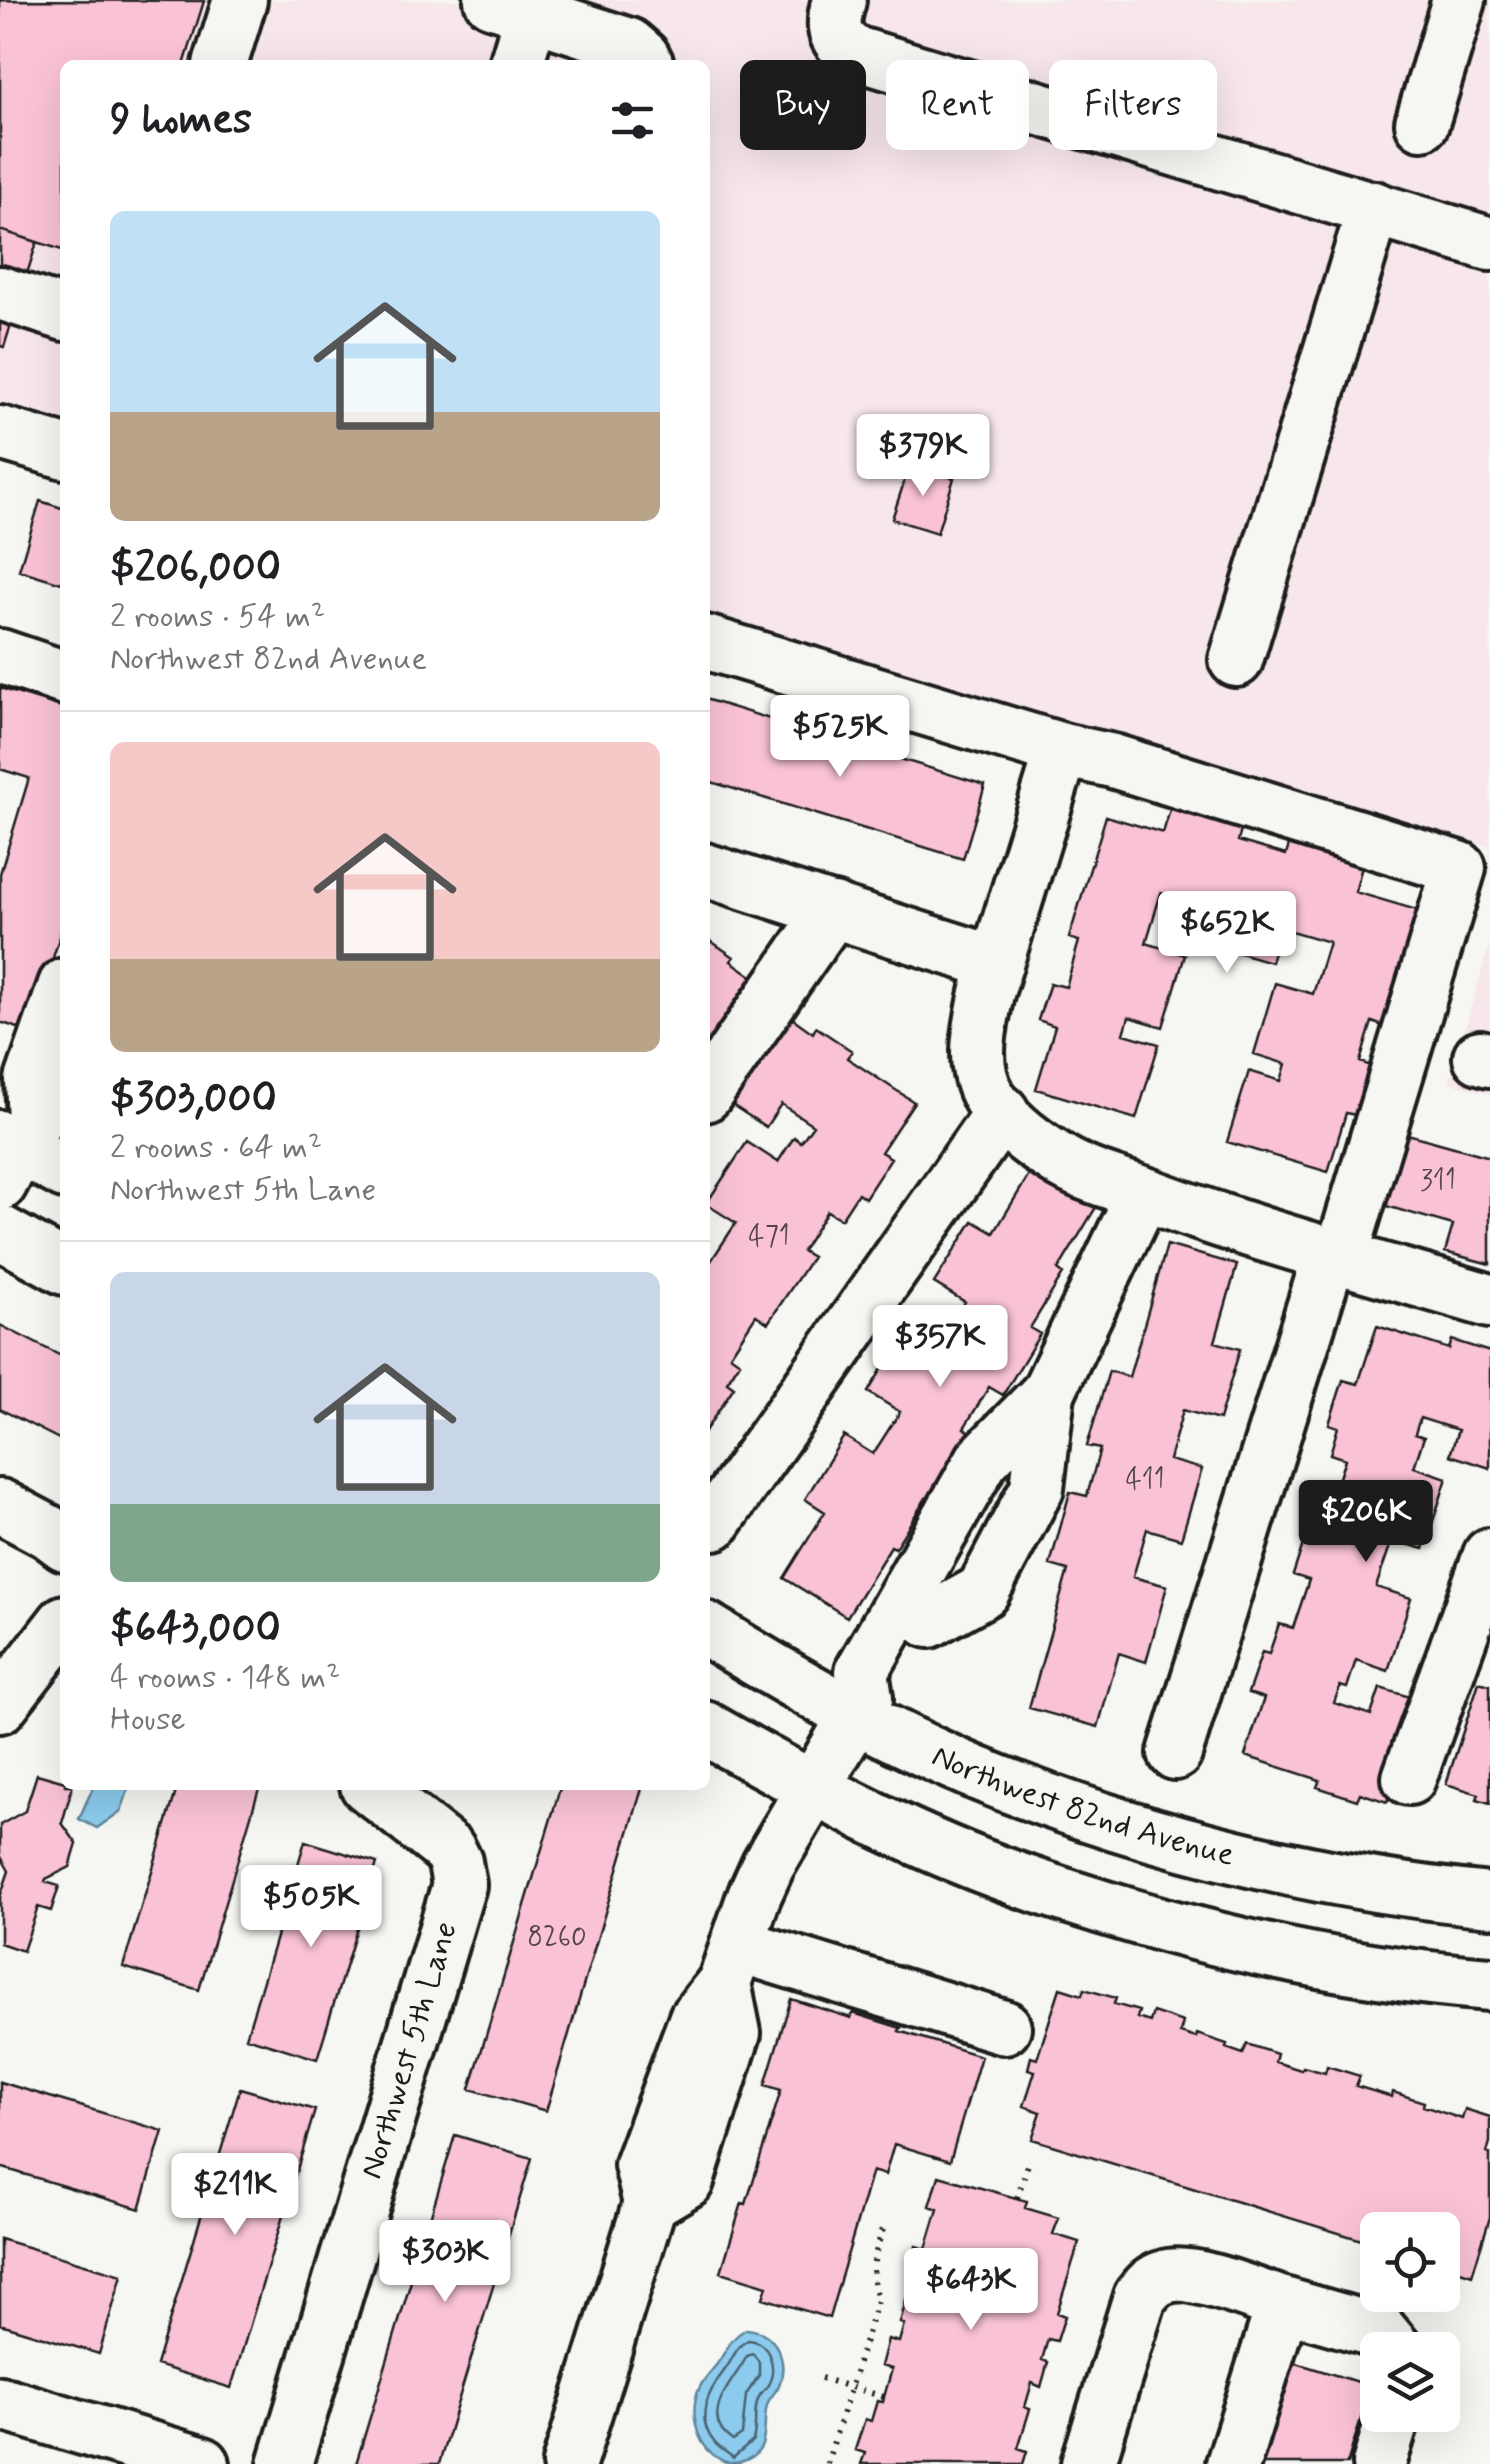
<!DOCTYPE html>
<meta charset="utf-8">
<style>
:root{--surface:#fff;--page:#f2f2f2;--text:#202124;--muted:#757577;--line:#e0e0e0;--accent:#1c1c1c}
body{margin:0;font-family:Mynerve,sans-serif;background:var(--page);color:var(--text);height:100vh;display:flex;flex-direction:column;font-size:38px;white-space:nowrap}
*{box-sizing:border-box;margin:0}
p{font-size:32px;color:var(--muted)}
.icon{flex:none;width:55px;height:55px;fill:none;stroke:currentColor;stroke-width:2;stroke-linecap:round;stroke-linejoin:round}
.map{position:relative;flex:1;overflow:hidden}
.drawer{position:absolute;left:60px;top:60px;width:650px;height:1730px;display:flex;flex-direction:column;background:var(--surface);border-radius:15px;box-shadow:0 10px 40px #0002}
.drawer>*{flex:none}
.guide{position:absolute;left:740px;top:60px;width:600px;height:90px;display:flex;gap:20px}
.buttons{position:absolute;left:1360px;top:2212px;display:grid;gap:20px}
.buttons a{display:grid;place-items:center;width:100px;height:100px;border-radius:15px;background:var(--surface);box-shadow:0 10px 40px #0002;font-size:50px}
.price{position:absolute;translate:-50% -85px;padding:0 22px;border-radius:10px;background:#fff;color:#222;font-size:32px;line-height:65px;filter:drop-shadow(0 2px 5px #0008)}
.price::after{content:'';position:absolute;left:50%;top:60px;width:30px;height:22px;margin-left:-15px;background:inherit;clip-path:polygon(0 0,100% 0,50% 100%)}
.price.selected{background:var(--accent);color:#fff}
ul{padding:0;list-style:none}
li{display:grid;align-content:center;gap:20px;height:530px;padding:0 50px}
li+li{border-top:2px solid var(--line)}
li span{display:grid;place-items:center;height:310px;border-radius:15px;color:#555}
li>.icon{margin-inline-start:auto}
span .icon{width:180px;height:180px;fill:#fffc;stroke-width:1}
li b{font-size:42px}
h2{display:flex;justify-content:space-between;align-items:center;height:120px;padding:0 50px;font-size:42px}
.pill{padding:0 35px;border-radius:15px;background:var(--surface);box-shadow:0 10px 40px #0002;font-size:35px;line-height:90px}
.pill.selected{background:var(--accent);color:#fff}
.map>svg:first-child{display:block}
.built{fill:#f7e6ea}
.water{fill:#8ccbed;stroke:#5f8599;stroke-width:2.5}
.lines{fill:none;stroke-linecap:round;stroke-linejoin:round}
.shore{stroke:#496270;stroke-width:2.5}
.building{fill:#fac2d7;stroke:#1c1c1c;stroke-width:2.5}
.minor-casing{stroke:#1c1c1c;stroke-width:60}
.path{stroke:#1c1c1c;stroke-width:6;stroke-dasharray:2.5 8;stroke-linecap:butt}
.minor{stroke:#f6f6f2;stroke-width:52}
.labels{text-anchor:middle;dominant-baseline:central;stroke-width:10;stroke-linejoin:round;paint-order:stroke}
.number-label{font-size:28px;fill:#54464b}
.street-label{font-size:32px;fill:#1c1c1c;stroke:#f6f6f2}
</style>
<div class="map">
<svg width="1490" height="2464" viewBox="0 0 1490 2464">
<rect width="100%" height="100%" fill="#f6f6f2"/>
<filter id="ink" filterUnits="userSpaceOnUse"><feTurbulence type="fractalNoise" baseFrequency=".01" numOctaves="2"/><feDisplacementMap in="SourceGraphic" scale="20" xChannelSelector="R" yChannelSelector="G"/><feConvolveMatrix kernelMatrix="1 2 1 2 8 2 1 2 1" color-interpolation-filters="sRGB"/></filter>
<g filter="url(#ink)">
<path class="built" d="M0 0H1490V847L705 612V65H65V421L0 402Z
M1490 943V1094L1449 1082Z"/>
<path class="water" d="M94 1785H130L121 1811 97 1828 79 1819Z
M746 2329C775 2331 789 2359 779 2385 776 2393 769 2397 767 2405 761 2429 773 2453 740 2462 732 2464 725 2463 718 2458 696 2445 689 2412 699 2389 703 2379 711 2372 717 2364 727 2350 730 2338 746 2329Z"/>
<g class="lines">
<path class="shore" d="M748 2340C769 2341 778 2367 768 2385 763 2393 762 2390 758 2399 753 2412 757 2427 753 2441L733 2458C728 2453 720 2449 715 2443 694 2418 708 2392 724 2371 733 2360 735 2347 748 2340Z
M753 2354 759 2362V2375L746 2395 742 2435 733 2441C696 2416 734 2382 747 2356Z"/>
</g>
<path class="building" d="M0 0 204 1 184 65H65V251L0 230Z
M0 230 37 242 4 347 0 346Z
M910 464 954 478 937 533 892 519Z
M40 501 65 509V584L19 570Z
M0 688 65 708V919L30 1032 0 1022V874L29 778 0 769Z
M705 699 985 785 963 859 705 780Z
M1171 806 1242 827 1238 841 1286 855 1290 842 1363 863 1355 892 1417 910 1383 1026 1372 1022 1360 1062 1374 1067 1360 1116 1346 1113 1328 1172 1227 1142 1249 1071 1281 1081 1286 1064 1254 1054 1275 983 1313 994 1329 942 1281 928 1271 962 1198 941 1208 907 1161 893 1146 943 1185 955 1163 1027 1129 1017 1124 1034 1159 1044 1136 1119 1036 1089 1055 1026 1038 1020 1050 983 1066 987 1079 941 1069 938 1106 816 1163 833Z
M705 937 734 957 731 961 755 978 705 1050Z
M788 1015 813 1033 816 1027 852 1051 847 1058 914 1102 881 1152 891 1158 865 1198 858 1193 841 1219 827 1211 802 1251 812 1257 768 1323 756 1315 730 1355 740 1362 727 1382 734 1387 705 1431V1265L707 1267 736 1223 706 1204 747 1142 778 1162 794 1137 801 1142 813 1125 781 1104 766 1127 729 1103Z
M1400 1132 1490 1157V1264L1445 1252 1453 1225 1379 1204Z
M1035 1165 1098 1204 1058 1270 1063 1274 1030 1328 1040 1334 1003 1395 989 1387 964 1428 979 1437 938 1504 926 1498 895 1548 891 1546 847 1617 784 1578 825 1512 805 1499 844 1436 873 1454 900 1412 868 1392 908 1326 939 1345 965 1302 934 1283 973 1221 994 1233Z
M1167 1245 1237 1265 1215 1342 1240 1349 1219 1420 1183 1410 1169 1460 1202 1469 1181 1539 1147 1529 1133 1577 1167 1586 1146 1662 1119 1653 1098 1727 1029 1708 1068 1570 1050 1565 1070 1492 1087 1496 1100 1449 1087 1446 1109 1371 1129 1377Z
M0 1325 65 1358V1442L0 1409Z
M1377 1326 1449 1349 1452 1340 1490 1352V1468L1450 1455 1458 1430 1420 1418 1415 1434 1424 1437 1414 1467 1447 1478 1424 1549 1392 1540 1376 1587 1411 1598 1388 1671 1356 1660 1347 1688 1340 1686 1334 1703 1371 1715 1380 1688 1420 1700 1387 1802 1360 1793 1357 1800 1317 1787 1320 1780 1245 1756 1264 1698 1248 1693 1262 1652 1269 1654 1279 1624 1293 1628 1309 1580 1293 1575 1316 1504 1329 1509 1345 1459 1330 1454 1338 1427 1329 1424 1343 1380 1358 1384Z
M1479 1682 1490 1685V1803L1477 1799 1479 1794 1446 1784Z
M37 1774 65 1782V1785H73L62 1823 77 1844 70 1867 46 1879 45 1882 59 1886 51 1911 38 1907 23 1951 0 1943V1897L9 1871 0 1855V1825L25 1811Z
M178 1785H260L199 1990 123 1967Z
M561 1785H643L546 2111 470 2089Z
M305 1841 377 1863 317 2059 246 2037Z
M1060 1988 1082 1995 1084 1989 1116 1998 1114 2004 1139 2011 1137 2018 1150 2022 1153 2012 1183 2022 1180 2033 1196 2038 1197 2034 1227 2044 1226 2048 1243 2054 1247 2044 1277 2054 1275 2062 1301 2070 1303 2067 1325 2073 1327 2066 1360 2076 1356 2086 1392 2097 1393 2092 1424 2102 1423 2106 1462 2119 1465 2109 1490 2117V2142L1487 2153 1490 2154V2217L1472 2275 1442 2265V2230H1378V2245L1032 2139 1041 2112 1024 2106 1035 2071 1028 2069 1031 2057 1037 2059Z
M791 1999 851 2018 853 2013 901 2028 899 2031 981 2056 950 2161 894 2144 885 2175 872 2171 829 2318 763 2298 767 2286 721 2272 742 2203 746 2204 781 2090 765 2085Z
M0 2082 163 2131 140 2209 0 2167Z
M240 2088 315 2110 231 2388 156 2365Z
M455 2135 532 2158 439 2464H356Z
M939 2176 1027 2201 1025 2208 1059 2218 1053 2234 1079 2242 1057 2313 1065 2316 1057 2341 1048 2339 1042 2360 1048 2362 1041 2387 1032 2383 1025 2407 1030 2409 1018 2448 1027 2451 1023 2464H861L865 2453 855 2450 865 2419 871 2421 877 2401 883 2402 884 2397 892 2369 881 2366 888 2339 899 2342 904 2324 900 2323 908 2292 914 2293 919 2277 908 2274 916 2246 926 2249 938 2209 930 2206Z
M0 2239 122 2275 99 2354 0 2324Z
M1293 2362 1371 2386 1347 2464H1261Z"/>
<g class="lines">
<defs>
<g id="minor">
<path d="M491 0 629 45 643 57 647 65"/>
<path d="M839 0C832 24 831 39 855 53L1490 244"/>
<path d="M220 65 240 0"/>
<path d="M516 65 531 15"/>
<path d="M1422 123 1459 0"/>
<path d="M0 293 65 314"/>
<path d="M0 433 65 452"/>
<path d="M705 642 1062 750 1113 761 1459 868 1341 1257"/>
<path d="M0 656 65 678"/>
<path d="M1236 660 1374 208"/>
<path d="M1062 750 987 993C980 1027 970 1064 989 1097 1004 1122 1032 1143 1056 1158 1083 1176 1118 1184 1148 1195 1260 1237 1376 1267 1490 1301"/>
<path d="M705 870 996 963"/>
<path d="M1480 1057 1490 1060"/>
<path d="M705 1095 833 910"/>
<path d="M34 1120 32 1080 65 985"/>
<path d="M0 1137 65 1172"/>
<path d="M0 1184 34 1120 62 1098"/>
<path d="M0 1232 65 1268"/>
<path d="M1032 1426 1143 1194"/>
<path d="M0 1506 49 1532 65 1544"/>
<path d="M714 1523 1002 1112"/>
<path d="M929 1621 983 1591 1037 1488 1048 1393"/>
<path id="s1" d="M705 1628C791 1682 880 1733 974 1772 1139 1840 1313 1882 1490 1900"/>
<path d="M0 1706 65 1622"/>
<path d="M705 1728C811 1789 923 1848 1040 1887 1185 1936 1336 1972 1490 1984"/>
<path d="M1175 1753 1330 1254"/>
<path d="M1409 1778 1490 1555"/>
<path d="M737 1945 1004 2027"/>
<path d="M650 2203 687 2181 734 2033 724 1983"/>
<path d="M1283 2304 1381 2332 1396 2350"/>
<path d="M0 2403 203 2464"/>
<path id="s2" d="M285 2464 459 1885 455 1862 449 1850 367 1785"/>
<path d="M569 2464 650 2203 641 2165 696 2018 724 1983 754 1896 768 1865 866 1698 862 1671 982 1460 1048 1393"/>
<path d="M1088 2464 1140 2297C1147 2288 1153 2280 1165 2277 1189 2268 1256 2295 1283 2304L1233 2464"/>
<path d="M1379 2464 1394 2415"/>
</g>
</defs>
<use href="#minor" class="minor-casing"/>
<path class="path" d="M1017 2198 1029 2161
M821 2378 884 2397
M827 2464 878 2298C869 2269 874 2257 883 2229"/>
<use href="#minor" class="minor"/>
</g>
</g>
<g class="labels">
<g class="number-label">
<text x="1438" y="1181">311</text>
<text x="769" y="1237">471</text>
<text x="1145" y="1480">411</text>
<text x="557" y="1937">8260</text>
</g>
<g class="street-label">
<text stroke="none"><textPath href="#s1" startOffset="420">Northwest 82nd Avenue</textPath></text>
<text stroke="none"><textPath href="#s2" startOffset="432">Northwest 5th Lane</textPath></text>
</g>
</g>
</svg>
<div class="buttons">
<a><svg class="icon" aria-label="locate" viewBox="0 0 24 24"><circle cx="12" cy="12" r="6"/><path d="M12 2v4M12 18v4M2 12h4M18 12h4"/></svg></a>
<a><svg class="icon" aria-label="layers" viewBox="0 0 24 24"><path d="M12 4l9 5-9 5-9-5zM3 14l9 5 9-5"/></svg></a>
</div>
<b class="price" style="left:923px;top:499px">$379K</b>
<b class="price" style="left:840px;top:780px">$525K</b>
<b class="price" style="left:1227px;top:976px">$652K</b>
<b class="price" style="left:940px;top:1390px">$357K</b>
<b class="price selected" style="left:1366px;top:1565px">$206K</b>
<b class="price" style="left:311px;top:1950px">$505K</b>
<b class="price" style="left:235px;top:2238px">$211K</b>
<b class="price" style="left:445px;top:2305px">$303K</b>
<b class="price" style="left:971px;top:2333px">$643K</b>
<div class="guide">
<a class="pill selected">Buy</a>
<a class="pill">Rent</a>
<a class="pill">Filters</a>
</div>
<section class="drawer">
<h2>9 homes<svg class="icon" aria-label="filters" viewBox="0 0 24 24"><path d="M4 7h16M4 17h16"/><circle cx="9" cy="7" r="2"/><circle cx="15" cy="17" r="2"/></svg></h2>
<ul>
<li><span style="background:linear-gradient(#bfe0f5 65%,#b9a48a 0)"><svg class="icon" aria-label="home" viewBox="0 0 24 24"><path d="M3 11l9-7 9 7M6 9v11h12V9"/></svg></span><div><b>$206,000</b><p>2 rooms · 54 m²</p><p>Northwest 82nd Avenue</p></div></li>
<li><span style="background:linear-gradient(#f6c9c9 70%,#b9a48a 0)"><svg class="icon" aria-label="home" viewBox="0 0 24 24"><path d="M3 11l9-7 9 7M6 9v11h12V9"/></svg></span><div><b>$303,000</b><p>2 rooms · 64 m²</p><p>Northwest 5th Lane</p></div></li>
<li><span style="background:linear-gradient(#c9d6e8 75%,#7fa58c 0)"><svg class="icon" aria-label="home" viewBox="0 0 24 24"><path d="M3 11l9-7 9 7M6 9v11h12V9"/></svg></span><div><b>$643,000</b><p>4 rooms · 148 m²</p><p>House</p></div></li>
</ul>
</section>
</div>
